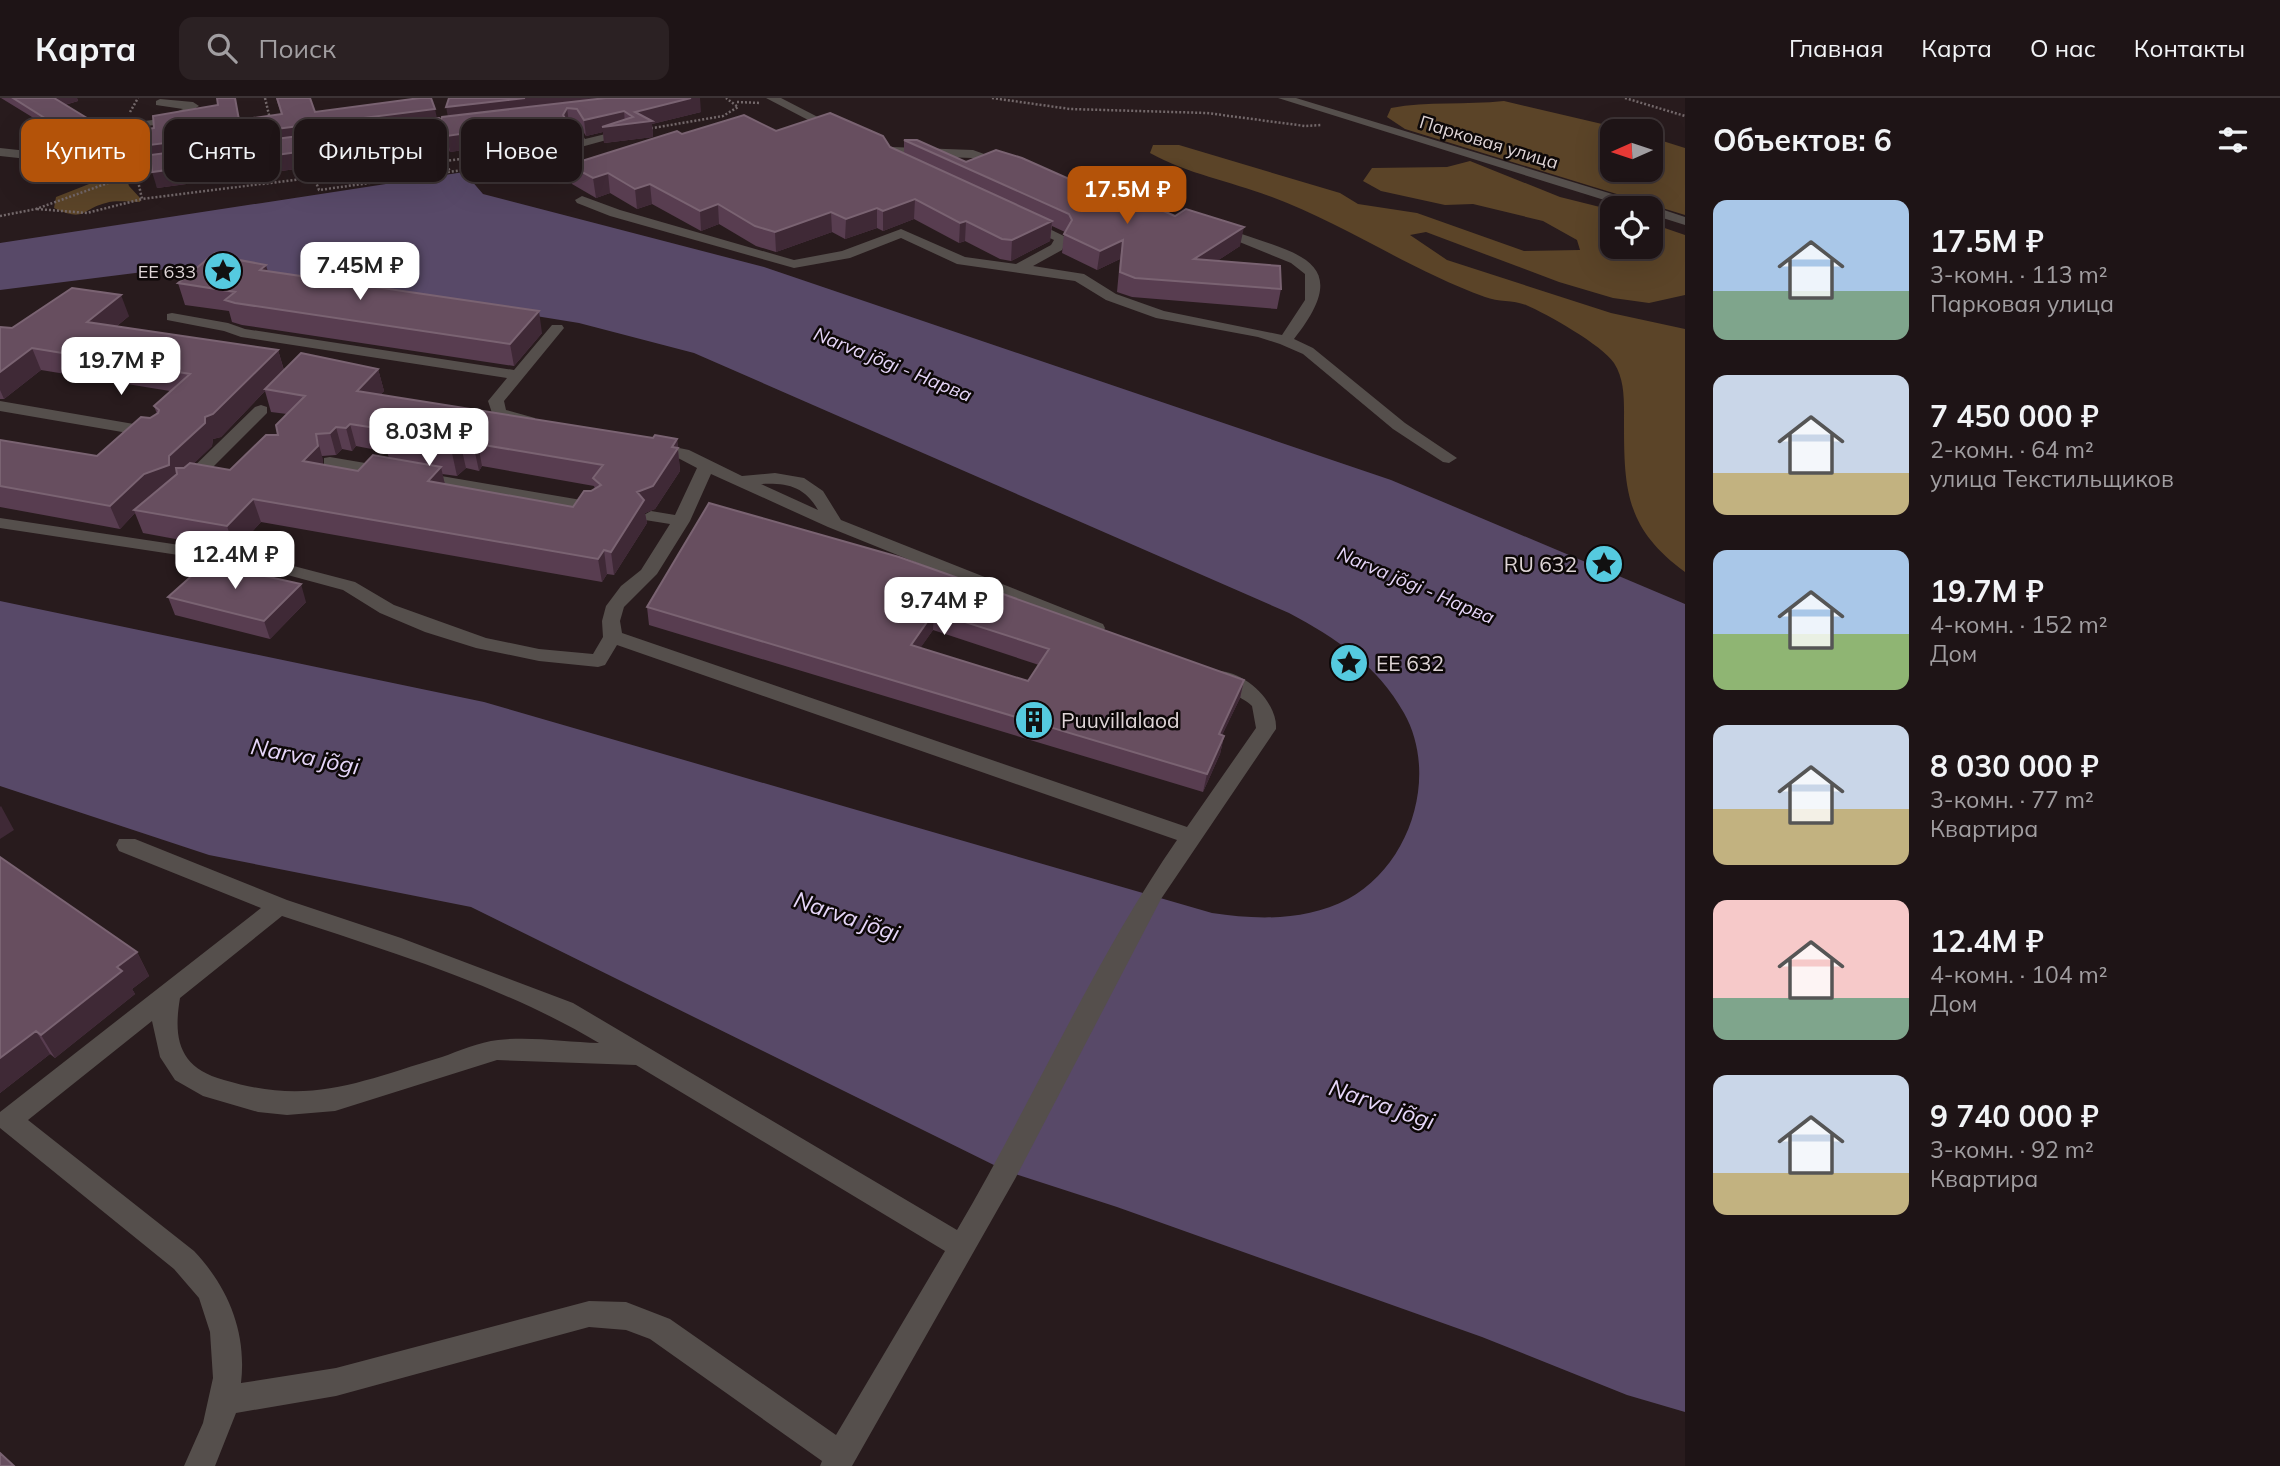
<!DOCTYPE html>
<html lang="ru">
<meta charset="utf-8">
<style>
:root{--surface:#1e1416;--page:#2b2123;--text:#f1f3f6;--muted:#a19ea1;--line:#3c3335;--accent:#b45309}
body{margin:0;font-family:Mulish,sans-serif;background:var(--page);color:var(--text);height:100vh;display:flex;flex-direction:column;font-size:26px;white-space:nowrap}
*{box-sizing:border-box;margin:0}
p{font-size:23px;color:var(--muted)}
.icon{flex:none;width:38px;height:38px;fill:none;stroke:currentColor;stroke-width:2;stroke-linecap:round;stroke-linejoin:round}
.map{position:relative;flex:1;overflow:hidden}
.drawer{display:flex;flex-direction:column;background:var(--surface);width:595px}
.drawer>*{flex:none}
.banner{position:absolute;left:21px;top:21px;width:665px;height:63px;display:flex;gap:14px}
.needle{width:46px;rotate:267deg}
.buttons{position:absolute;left:1600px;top:21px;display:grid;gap:14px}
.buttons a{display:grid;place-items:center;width:63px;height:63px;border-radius:14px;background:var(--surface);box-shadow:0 7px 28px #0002,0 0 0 2px var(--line);font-size:35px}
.price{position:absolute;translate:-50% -60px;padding:0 16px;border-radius:14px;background:#fff;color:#222;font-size:23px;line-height:46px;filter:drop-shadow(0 2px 4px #0008)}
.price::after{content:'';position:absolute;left:50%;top:42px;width:21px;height:16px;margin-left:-10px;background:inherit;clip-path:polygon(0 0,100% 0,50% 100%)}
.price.selected{background:var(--accent);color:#fff}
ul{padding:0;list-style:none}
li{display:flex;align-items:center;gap:21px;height:175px;padding:0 28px}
li span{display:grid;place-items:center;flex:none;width:196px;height:140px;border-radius:14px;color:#555}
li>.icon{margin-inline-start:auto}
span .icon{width:84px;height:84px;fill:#fffc;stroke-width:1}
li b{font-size:30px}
h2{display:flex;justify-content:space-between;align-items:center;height:84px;padding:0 28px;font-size:30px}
.pill{padding:0 24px;border-radius:14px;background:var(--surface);box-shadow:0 7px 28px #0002,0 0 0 2px var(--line);font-size:24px;line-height:63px}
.pill.selected{background:var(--accent);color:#fff}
header{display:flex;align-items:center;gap:42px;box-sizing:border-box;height:98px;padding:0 35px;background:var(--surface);border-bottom:2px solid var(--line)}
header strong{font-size:33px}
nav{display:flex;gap:38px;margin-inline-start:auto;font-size:24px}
.search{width:490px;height:63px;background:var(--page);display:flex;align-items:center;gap:18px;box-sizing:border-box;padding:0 24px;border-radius:14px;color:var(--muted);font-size:26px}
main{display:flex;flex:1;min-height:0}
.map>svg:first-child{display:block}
.forest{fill:#5b4428}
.water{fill:#584968}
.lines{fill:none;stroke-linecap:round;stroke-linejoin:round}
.path{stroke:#73686a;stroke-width:2.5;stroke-dasharray:2 2;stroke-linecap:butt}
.minor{fill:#554f4c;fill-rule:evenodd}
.wall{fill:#583d50;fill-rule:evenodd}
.shaded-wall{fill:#3f2936}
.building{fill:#674e5f;stroke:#7a6372;stroke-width:2;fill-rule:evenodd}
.labels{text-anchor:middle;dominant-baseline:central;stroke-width:5;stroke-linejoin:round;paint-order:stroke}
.far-street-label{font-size:18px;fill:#dfd5d7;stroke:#0d0808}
.far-poi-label{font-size:18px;fill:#dfd5d7;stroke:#0d0808;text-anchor:end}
.far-water-label{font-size:19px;font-style:italic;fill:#e6d6f9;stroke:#0d0808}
.poi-label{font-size:21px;fill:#dfd5d7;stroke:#0d0808;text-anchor:start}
.water-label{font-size:23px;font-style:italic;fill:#e6d6f9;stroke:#0d0808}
</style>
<header>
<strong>Карта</strong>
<div class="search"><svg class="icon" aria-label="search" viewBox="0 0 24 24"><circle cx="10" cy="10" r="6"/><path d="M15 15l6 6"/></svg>Поиск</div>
<nav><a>Главная</a><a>Карта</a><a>О нас</a><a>Контакты</a></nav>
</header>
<main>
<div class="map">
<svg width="1685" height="1368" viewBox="0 0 1685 1368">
<rect width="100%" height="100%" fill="#281b1d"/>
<path class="forest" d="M1504 3 1632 33H1612V72H1650V39L1685 50V117L1405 31 1387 19 1391 10C1428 3 1466 7 1504 3Z
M1153 47H1179L1340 95 1358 106 1417 115 1524 153 1580 152 1577 142 1543 123 1473 106 1445 107 1381 93 1363 83 1372 70 1447 69 1470 63 1560 99 1612 112V149H1650V125L1685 137V197L1649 205 1613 200 1559 184 1426 134 1410 137 1447 162 1611 215 1685 231V474C1625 430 1624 391 1624 322 1624 303 1625 282 1614 265 1602 247 1547 216 1526 207 1513 202 1498 204 1485 199 1410 172 1343 125 1269 98 1229 83 1188 76 1150 55Z
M115 68 123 69 129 88 141 101 140 104C129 104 116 102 106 105 81 111 86 125 54 110L56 99 112 77 110 73Z"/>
<path class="water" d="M464 74 483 96 764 169 1391 382 1685 506V1314L1627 1297 1482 1239 1117 1109 1006 1073 471 809 209 757 0 688V503L484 604 1212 815C1258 822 1306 823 1348 801 1411 767 1439 677 1404 615 1378 568 1336 540 1289 515L694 255 579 225 255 172 175 170 0 192V145Z"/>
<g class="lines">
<path class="path" d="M265 0 270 21
M992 0 1070 11 1207 15 1305 28 1322 27
M1625 0 1685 18
M737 4 760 5
M130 14 138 0
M647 31 723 18 738 9 726 0
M440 48 450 74
M314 79 319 92 499 67 495 57
M138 83 142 101 541 51
M37 111 87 115 142 101
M0 118 36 111 119 81"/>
<path class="minor" d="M766 0H781L843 32 833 35Z
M1278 0H1296L1655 109 1685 119V127L1650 116V110H1630Z
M160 1 193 4 199 8 174 24 121 32V26L160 21 183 11 156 7V3Z
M569 28H577L585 41 626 31 632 35 581 49 577 48 567 31Z
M873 42 892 49 973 52 1012 66 1006 70 972 60 890 57 869 49V43Z
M0 50 37 54 107 52 115 61 133 66 178 60 184 64 178 68 132 74 106 66 102 60 37 62 0 58Z
M1078 88H1088L1170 115 1158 118 1078 94Z
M582 98 620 112 794 162 842 153 901 131 965 159 1016 166 1051 147 1054 142 1022 127 1020 124 1027 120 1068 140 1062 152 1033 168 1084 176 1116 196 1164 213 1282 237 1305 202V176L1291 165 1210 132 1222 129C1289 155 1360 158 1294 241L1313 250 1405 325 1457 360 1449 365 1443 364 1393 331 1303 256 1280 246 1258 239 1156 220 1106 202 1075 183 957 166 901 140 850 160 794 170 610 118 577 105 575 102Z
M172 215 228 225 245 231 514 272 552 227H562L564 230 504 303 506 312 535 320V326L529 328 493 318 488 303 507 280 241 239 224 233 167 222V216Z
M0 303 157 330 165 335 157 340 0 313Z
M261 307 267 309V315L192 390H180L178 386 180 382 255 309Z
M650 344 689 352 742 378 775 375 804 380 823 393 841 422 1103 526 1105 530 1103 534H1089L828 429 711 376 690 423 657 476 624 509 620 523 622 535 1187 729 1256 630 1252 608C1240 596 1216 592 1206 579L1209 574C1238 567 1278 601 1276 631L1161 801 1015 1081 852 1368H820L822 1363 650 1241 626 1232 589 1229 336 1298 236 1315 215 1368H184L203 1325 213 1280 210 1234 199 1200 174 1171 0 1030V1014L261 810 119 753 116 747 119 741H135L287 802 401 840 573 905 957 1132C1032 1005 1094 862 1177 742L617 547 605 567 598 569 539 563 476 550 425 534 380 515 343 492 258 469 0 430V420L259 459 355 484 394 507 486 540 539 551 593 556 603 539 602 523 606 508 621 488 641 472 670 426 645 422 642 418 651 413 675 417 697 370 678 360 644 352V346ZM761 386C787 385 804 388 818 412ZM282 818C388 853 504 888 599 945 567 944 530 938 498 942 479 944 459 953 442 959 358 984 311 1008 224 982 179 970 173 941 180 900ZM152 923 160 959 175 982 203 998 258 1014 287 1017 335 1013 497 962 636 967 945 1153 836 1337 670 1221 626 1204 589 1203 336 1270 241 1285C247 1234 228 1189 194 1153L28 1022Z
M330 359 593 404 602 409 593 414 324 368V360Z"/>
</g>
<path class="wall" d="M1 0H77L78 3 65 7 105 31 108 40 63 38Z
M276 0H310L315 14 437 20 440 24 448 19 449 0 701 14 652 26 653 39 604 45 603 34 586 38 579 27 569 25 575 49 542 54 534 36 476 44 477 50 450 54 448 50 157 90 153 57 150 47 154 30 218 7 240 22 281 16Z
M776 33 890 49 904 55V42L966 64 1132 109 1240 148 1217 163 1281 191 1277 211 1132 199 1117 194 1120 161 1097 172 1062 155 1064 136 1065 134 1052 128 1050 143 1011 163 1000 161 965 143 959 145 914 121 883 133 877 130 845 141 832 134 776 154 756 148 719 126 701 133 652 106 637 111 610 95 596 100 572 86 569 67 682 36Z
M218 158 268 173 542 235 514 268 242 227 232 224 229 213 185 207 178 185Z
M129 218 117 228 278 252 284 272 378 271 384 293 380 297 653 340 677 341 680 373 655 411 645 415 647 425 614 477 607 476 602 484 261 424 235 452 143 435 135 415 120 431 0 409V342L97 358 157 316 154 308 170 293 41 272 4 301H0V229L12 230ZM265 293 271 314 287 316 278 337 230 372 193 366 212 348 213 341 221 339ZM356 348 387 354 389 360 358 373 323 366 322 358 336 357 342 351 352 353ZM482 368 594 388 595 391 573 409 445 386 442 376 457 378 466 370 479 373Z
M709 405 1244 582 1240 600 1222 637 1224 638 1220 656 1203 694 649 527 647 509ZM933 532 1039 567 1028 583 920 550Z
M168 499 306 504 270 541 175 517Z
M0 759 137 854 149 878 132 891 135 896 55 960 50 956 0 995Z"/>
<path class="shaded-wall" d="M53 0H77L78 3 57 9Z
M235 0 243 35 435 11 438 25 154 61 150 47Z
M525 0H653L567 10 569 25 565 32 563 17 449 24 446 9Z
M691 0H700L701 14 652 26 653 39 604 45 603 34 586 38 584 22 624 13 625 26 636 25 635 14Z
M531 20 534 36 476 44 477 50 450 54 447 38 472 28Z
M573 33 575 49 542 54 540 38Z
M445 34 448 50 157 90 152 74Z
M608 75 610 95 596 100 593 80Z
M650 86 652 106 637 111 635 91Z
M915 101 914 121 883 133V113Z
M718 106 719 126 701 133 700 113Z
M877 110V130L845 141 846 121Z
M831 114 832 134 776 154 775 134Z
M966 123 965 143 959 145 960 125Z
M1052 123 1050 143 1011 163 1012 142Z
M1244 129 1240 148 1191 180 1194 161Z
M1123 142 1120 161 1097 172 1100 153Z
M266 167 272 188 260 172Z
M121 197 129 218 95 246 87 224Z
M539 213 542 235 514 268 510 246Z
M32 250 41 272 4 301 0 292V274Z
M278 252 284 273 265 291V293L221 339 213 341 212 348 178 381 134 412 135 415 120 431 110 408 144 376 169 358 205 319Z
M378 271 384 293 362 316 357 293Z
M350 326 356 348 352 353 346 330Z
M336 329 342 351 336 357 330 335Z
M316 336 322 358 324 371 303 363Z
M677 341 680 373 655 411 645 415 647 425 614 477 611 454 637 394Z
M478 346 482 368 479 373 474 350Z
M461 348 466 370 457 378 452 355Z
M441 369 446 391 428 383Z
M253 401 261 424 235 452 227 428Z
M604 452 607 476 602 484 598 461Z
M301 486 306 504 270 541 264 523Z
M934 514 933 532 910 565 911 547Z
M1244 582 1240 600 1214 654 1219 636Z
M1224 638 1220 656 1203 694 1207 676Z
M1 708 14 732 0 741V709Z
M137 854 149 878 132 891 135 896 55 960 41 937 117 869Z
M36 933 50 956 0 995V960Z"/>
<path class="building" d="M13 0H54L105 31 59 29Z
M217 0H235L239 22 282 16 277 0H310L315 14 420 0H431L435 11 150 47 148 31 154 30 153 18 218 7Z
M449 0H525L446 9Z
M606 0H691L635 14 652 23 602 29 633 19 624 13 584 22 577 11 567 10 563 17 573 33 540 38 531 20 472 28 474 34 447 38 445 34 152 74 150 57 439 20 440 24 442 19Z
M830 15 883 38 890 49 1052 123 1012 142 1002 141 966 123 960 125 915 101 883 113 877 110 846 121 831 114 775 134 755 128 718 106 700 113 650 86 635 91 608 75 593 80 569 67 677 33 682 36 744 17 776 33Z
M904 42H917L966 64 996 52 1022 60 1132 109 1143 104 1175 118 1186 111 1244 129 1194 161 1280 168 1281 191 1135 180 1120 174 1123 142 1100 153 1064 136 1072 122 1069 116Z
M215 155 218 158 266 167 260 172 539 213 510 246 235 205 225 202 235 194 178 185Z
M72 190 121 197 87 224 278 252 213 316 205 319V325L169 358V367L144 376 110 408 0 388V342L97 358 141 319 150 320 158 315 159 312 154 308 190 276 32 250 0 274V229L12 230Z
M301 255 378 271 357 293 653 340 655 337 677 341 672 349 678 350 653 388 637 394 644 402 611 454 604 452 598 461 253 401 227 428 134 412 177 376 176 370H184L190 365 230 372 266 337H278L276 327 305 298 265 291ZM350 326 395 333 385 344 452 355 461 348 474 350 478 346 603 367 593 380 601 387 591 393H584L573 409 428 383 441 369 373 357 358 373 303 363 318 348 316 336 330 335 336 329 346 330Z
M709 405 899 459 1244 582 1219 636 1224 638 1207 676 647 509ZM934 514 1049 551 1028 583 911 547Z
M206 465 301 486 264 523 168 499Z
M0 759 137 854 117 869 122 873 41 937 36 933 0 960Z
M0 1355 14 1368H0Z"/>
<defs>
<symbol id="sight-disc" viewBox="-11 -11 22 22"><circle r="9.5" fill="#55cadf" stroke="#0d0808"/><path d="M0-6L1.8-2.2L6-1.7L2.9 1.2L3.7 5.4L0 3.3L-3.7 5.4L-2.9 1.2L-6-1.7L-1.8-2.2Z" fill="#111"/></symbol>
<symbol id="building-disc" viewBox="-11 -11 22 22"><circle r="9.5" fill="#55cadf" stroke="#0d0808"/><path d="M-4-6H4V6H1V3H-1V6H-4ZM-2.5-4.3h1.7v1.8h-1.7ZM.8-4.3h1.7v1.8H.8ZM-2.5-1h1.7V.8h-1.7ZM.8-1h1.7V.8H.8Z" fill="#111"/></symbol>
</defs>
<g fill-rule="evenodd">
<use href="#sight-disc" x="201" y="151" width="44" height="44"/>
<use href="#sight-disc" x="1582" y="444" width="44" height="44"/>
<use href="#sight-disc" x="1327" y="543" width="44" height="44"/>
<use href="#building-disc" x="1012" y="600" width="44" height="44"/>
</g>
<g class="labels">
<g class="far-street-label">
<text transform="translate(1489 44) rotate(17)">Парковая улица</text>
</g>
<g class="far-poi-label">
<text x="196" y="173">EE 633</text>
</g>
<g class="far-water-label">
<text transform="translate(893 266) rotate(22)">Narva jõgi - Нарва</text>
<text transform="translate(1416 487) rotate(23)">Narva jõgi - Нарва</text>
</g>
<g class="poi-label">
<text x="1577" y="466" text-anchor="end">RU 632</text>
<text x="1376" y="565">EE 632</text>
<text x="1061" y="622">Puuvillalaod</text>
</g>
<g class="water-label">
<text transform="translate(305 658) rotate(11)">Narva jõgi</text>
<text transform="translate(847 818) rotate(19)">Narva jõgi</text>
<text transform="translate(1382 1006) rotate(19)">Narva jõgi</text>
</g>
</g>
</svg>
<div class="buttons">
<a><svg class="needle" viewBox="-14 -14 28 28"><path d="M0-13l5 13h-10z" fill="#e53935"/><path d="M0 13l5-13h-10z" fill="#a19ea1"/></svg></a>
<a><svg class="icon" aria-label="locate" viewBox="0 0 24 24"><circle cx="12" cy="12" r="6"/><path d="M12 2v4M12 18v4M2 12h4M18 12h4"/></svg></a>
</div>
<b class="price selected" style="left:1127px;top:128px">17.5M ₽</b>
<b class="price" style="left:360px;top:204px">7.45M ₽</b>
<b class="price" style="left:121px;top:299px">19.7M ₽</b>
<b class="price" style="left:429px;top:370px">8.03M ₽</b>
<b class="price" style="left:235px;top:493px">12.4M ₽</b>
<b class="price" style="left:944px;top:539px">9.74M ₽</b>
<div class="banner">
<a class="pill selected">Купить</a>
<a class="pill">Снять</a>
<a class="pill">Фильтры</a>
<a class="pill">Новое</a>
</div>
</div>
<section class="drawer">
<h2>Объектов: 6<svg class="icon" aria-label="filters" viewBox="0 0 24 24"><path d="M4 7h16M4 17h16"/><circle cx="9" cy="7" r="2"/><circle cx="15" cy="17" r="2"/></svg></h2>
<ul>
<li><span style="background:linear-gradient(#a9c7e8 65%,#7fa58c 0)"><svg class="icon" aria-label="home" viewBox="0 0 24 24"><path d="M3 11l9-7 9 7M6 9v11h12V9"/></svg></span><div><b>17.5M ₽</b><p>3-комн. · 113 m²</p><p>Парковая улица</p></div></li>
<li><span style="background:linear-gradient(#c9d6e8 70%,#c2b280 0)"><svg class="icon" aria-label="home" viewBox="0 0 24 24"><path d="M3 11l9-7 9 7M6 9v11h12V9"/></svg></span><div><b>7 450 000 ₽</b><p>2-комн. · 64 m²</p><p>улица Текстильщиков</p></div></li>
<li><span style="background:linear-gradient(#a9c7e8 60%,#8fb573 0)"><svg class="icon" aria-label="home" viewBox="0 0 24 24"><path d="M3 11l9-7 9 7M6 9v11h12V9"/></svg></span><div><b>19.7M ₽</b><p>4-комн. · 152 m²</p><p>Дом</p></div></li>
<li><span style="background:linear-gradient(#c9d6e8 60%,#c2b280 0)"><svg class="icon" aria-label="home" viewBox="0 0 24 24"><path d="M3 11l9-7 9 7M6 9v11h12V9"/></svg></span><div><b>8 030 000 ₽</b><p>3-комн. · 77 m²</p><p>Квартира</p></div></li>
<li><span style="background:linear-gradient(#f6c9c9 70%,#7fa58c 0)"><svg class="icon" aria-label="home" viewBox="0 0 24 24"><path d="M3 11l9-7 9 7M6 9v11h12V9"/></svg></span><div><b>12.4M ₽</b><p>4-комн. · 104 m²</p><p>Дом</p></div></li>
<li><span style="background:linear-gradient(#c9d6e8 70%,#c2b280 0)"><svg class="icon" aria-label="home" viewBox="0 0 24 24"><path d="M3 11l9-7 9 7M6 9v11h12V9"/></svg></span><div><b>9 740 000 ₽</b><p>3-комн. · 92 m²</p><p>Квартира</p></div></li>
</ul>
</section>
</main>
